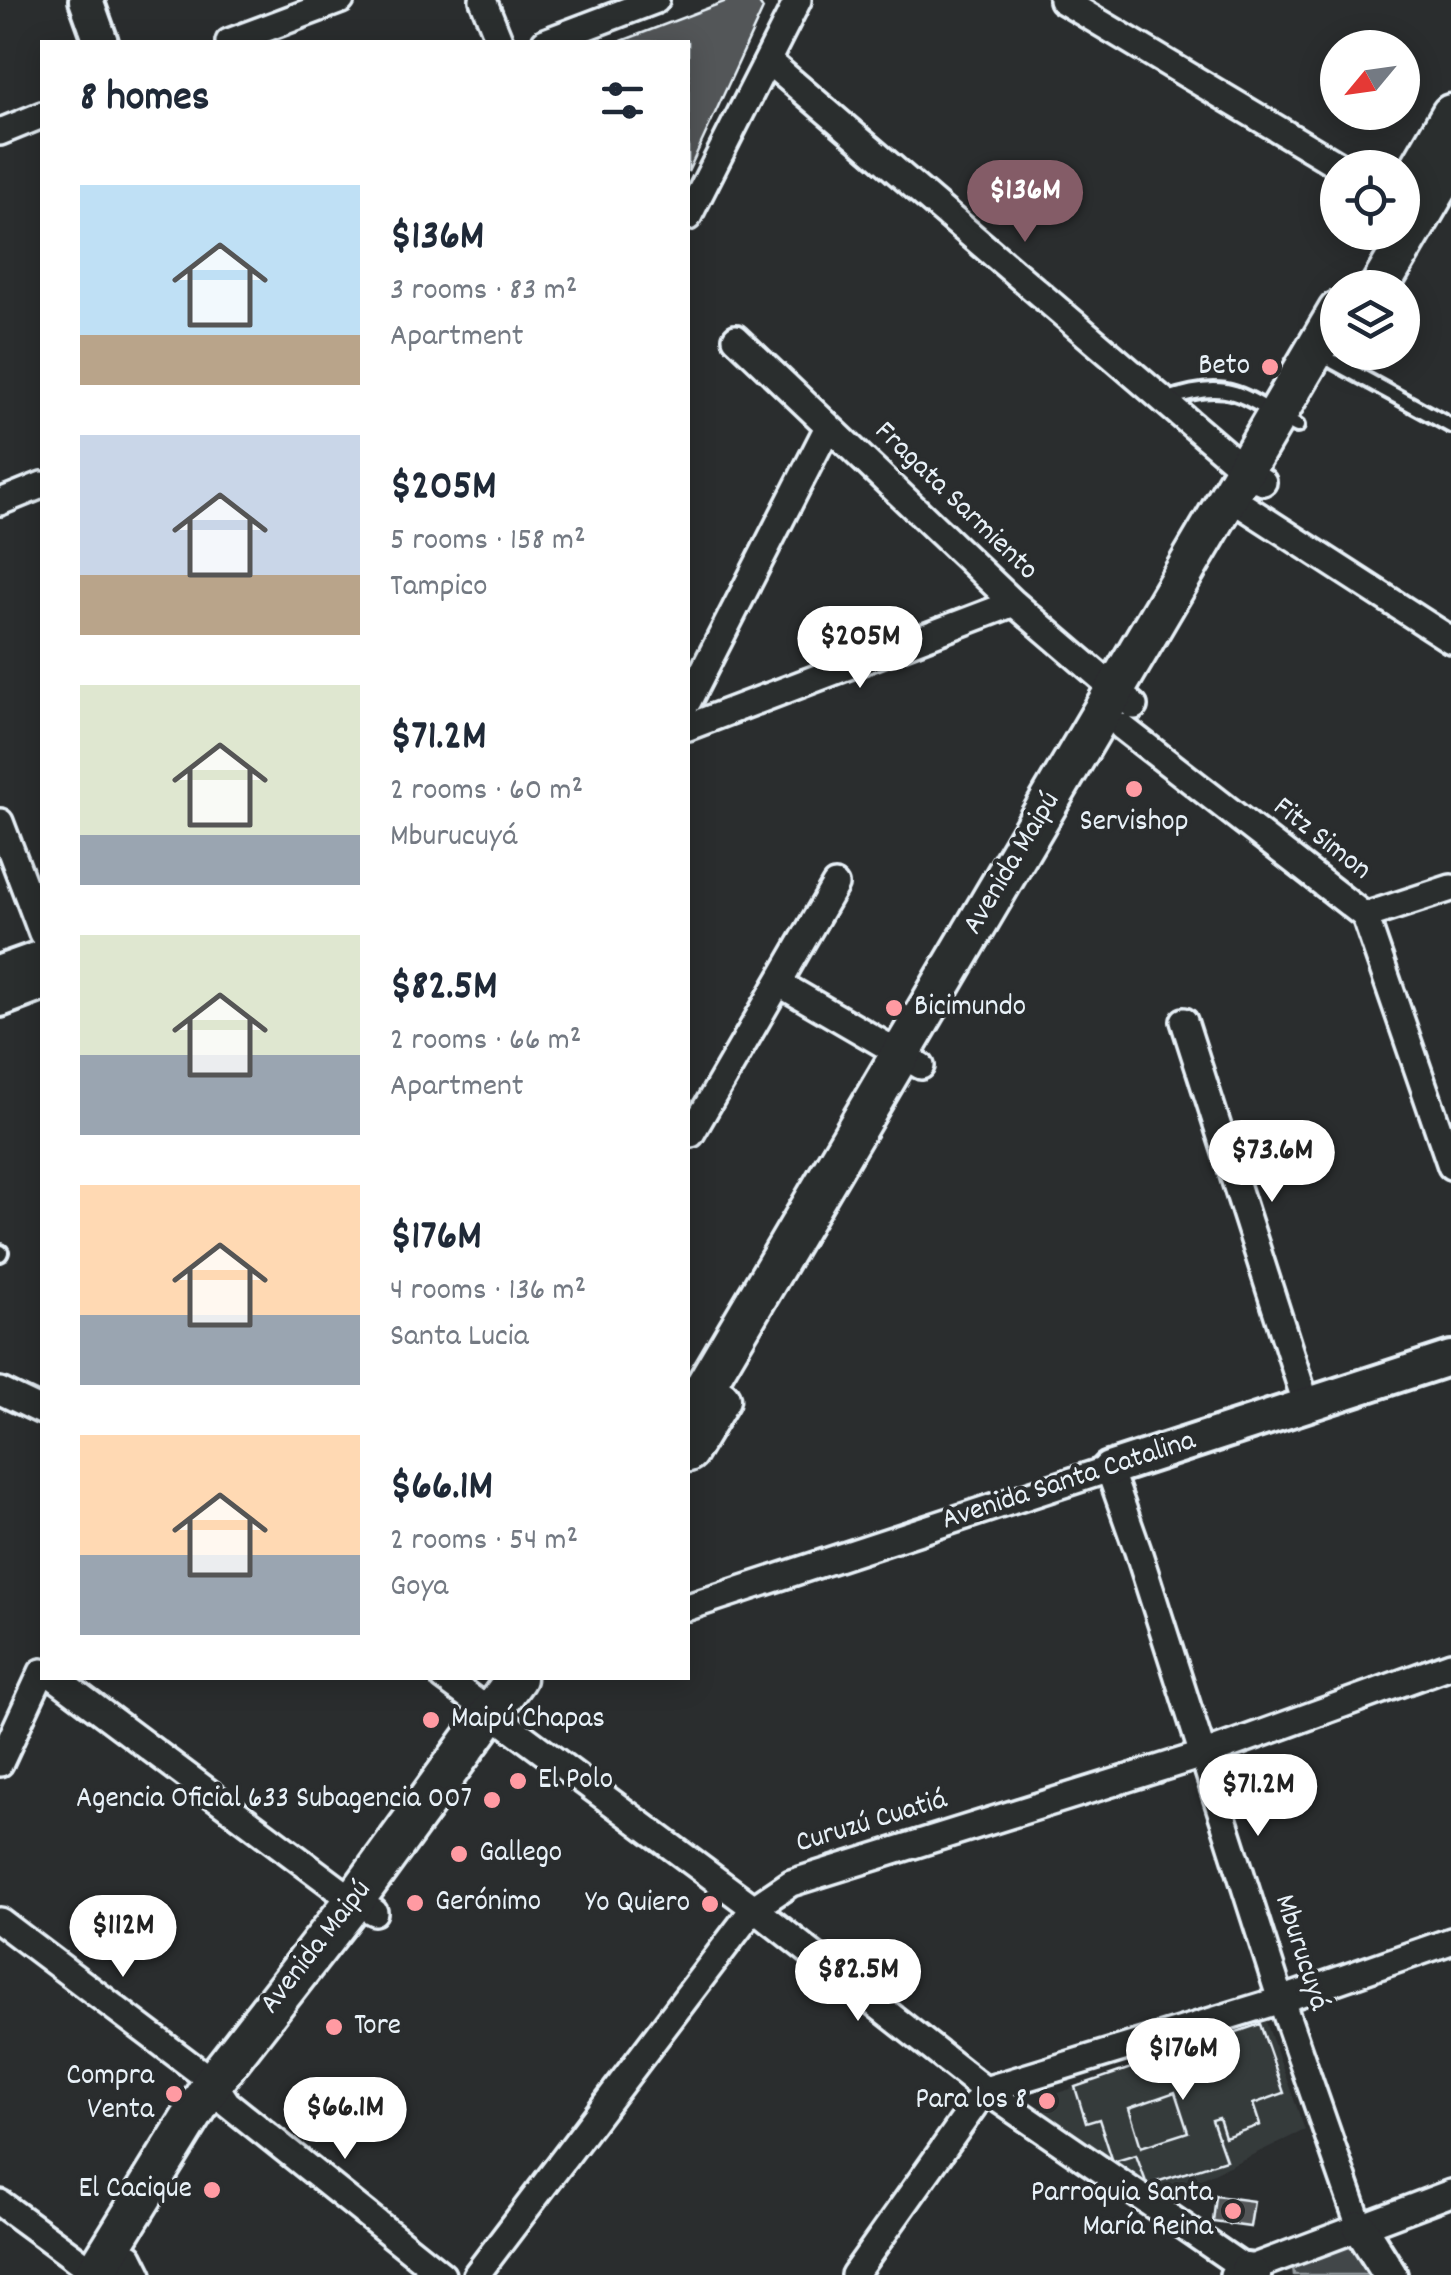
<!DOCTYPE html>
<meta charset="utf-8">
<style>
:root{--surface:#fff;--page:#f2f2f3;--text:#1f2937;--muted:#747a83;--accent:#845c67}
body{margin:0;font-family:Dekko,sans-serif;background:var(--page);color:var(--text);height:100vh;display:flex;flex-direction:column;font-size:38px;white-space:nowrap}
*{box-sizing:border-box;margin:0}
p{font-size:32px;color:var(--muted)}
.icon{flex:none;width:55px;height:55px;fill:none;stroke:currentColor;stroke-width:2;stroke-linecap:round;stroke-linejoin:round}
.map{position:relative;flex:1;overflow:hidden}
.panel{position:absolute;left:40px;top:40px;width:650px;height:1640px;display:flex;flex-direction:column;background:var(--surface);border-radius:0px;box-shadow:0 5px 25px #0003}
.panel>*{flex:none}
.needle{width:65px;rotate:241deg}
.controls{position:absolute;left:1320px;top:30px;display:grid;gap:20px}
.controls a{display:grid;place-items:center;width:100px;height:100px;border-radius:50%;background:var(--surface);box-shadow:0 5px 25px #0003;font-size:50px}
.price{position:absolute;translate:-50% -85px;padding:0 22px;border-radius:35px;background:#fff;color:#222;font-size:32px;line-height:65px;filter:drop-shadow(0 2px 5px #0008)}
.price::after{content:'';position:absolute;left:50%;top:60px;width:30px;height:22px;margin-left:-15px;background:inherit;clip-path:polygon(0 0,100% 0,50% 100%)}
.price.active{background:var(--accent);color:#fff}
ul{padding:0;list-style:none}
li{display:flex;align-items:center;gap:30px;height:250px;padding:0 40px}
li span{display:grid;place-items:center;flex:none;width:280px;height:200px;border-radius:0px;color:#555}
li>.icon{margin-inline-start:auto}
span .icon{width:120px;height:120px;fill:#fffc;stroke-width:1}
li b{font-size:42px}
h2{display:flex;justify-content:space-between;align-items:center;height:120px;padding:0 40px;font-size:42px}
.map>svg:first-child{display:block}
.built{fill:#363a3b}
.green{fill:#424648;stroke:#959ca0;stroke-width:2.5}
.building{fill:#535759;stroke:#e8f1f8;stroke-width:2.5;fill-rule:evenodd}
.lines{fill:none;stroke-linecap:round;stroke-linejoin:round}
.lane-casing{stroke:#e8f1f8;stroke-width:20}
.street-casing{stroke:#e8f1f8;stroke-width:32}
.secondary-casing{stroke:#e8f1f8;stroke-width:40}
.primary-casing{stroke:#e8f1f8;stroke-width:45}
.lane{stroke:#2a2d2e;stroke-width:12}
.street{stroke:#2a2d2e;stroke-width:25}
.secondary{stroke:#2a2d2e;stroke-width:32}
.primary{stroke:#2a2d2e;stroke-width:38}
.poi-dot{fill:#ff9aa2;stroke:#2a2d2e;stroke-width:4}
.labels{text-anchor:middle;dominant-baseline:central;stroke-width:8;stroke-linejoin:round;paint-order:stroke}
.poi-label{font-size:30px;fill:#e8f1f8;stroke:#2a2d2e;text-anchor:end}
.street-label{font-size:30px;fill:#e8f1f8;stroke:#2a2d2e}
</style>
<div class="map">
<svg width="1451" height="2275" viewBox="0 0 1451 2275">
<rect width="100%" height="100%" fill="#2a2d2e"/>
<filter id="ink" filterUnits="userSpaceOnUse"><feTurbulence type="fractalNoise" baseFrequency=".01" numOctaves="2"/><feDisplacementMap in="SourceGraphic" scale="20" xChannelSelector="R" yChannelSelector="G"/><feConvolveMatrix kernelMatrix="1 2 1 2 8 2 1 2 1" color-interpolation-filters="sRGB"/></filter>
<g filter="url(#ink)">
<path class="built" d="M1266 2022 1305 2130 1161 2198 1045 2112 1049 2096Z"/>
<path class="green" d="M1343 2245 1364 2252 1380 2275H1294L1293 2266Z"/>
<path class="building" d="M729 0H757L763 9 688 172V42H619Z
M1260 2024 1284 2093 1253 2104 1260 2125 1225 2137 1219 2118 1212 2120 1226 2160 1147 2185 1136 2155 1113 2162 1099 2119 1086 2123 1075 2087ZM1175 2092 1188 2132 1141 2147 1129 2108Z
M1260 2024 1284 2093 1253 2104 1260 2125 1225 2137 1219 2118 1212 2120 1226 2160 1147 2185 1136 2155 1113 2162 1099 2119 1086 2123 1075 2087Z
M1175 2092 1188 2132 1141 2147 1129 2108Z
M1216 2196 1254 2201 1250 2227 1213 2222Z"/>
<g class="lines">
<defs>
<path id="lane" d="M1334 362 1451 426
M1165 400C1231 377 1240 396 1297 426
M0 1254 1 1252"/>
<path id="street" d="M483 0 500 42
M1062 0 1343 168
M229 42 341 0
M545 42 656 0
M768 61 1246 471 1263 482
M0 132 42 115
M688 217 798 0
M736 338 1014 603 1134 706
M1231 498 1451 640
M0 502 42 485
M688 701 828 427
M688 727 1014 603
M1122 727 1365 916 1451 1166
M0 822 42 933
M1365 916 1451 888
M780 984 921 1066
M1184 1021 1307 1406
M691 1134 835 885
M0 1391 42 1411
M688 1607 1109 1469 1138 1551 1281 2000 1360 2227
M56 1678 354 1901 374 1912
M444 1678 754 1908 985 2090 1247 2270
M0 1763 42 1672
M0 1921 213 2082 227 2103 442 2275
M0 2203 95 2273 130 2257 139 2275
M476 2275 754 1908 791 1883 1202 1755 1451 1665
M854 2275 985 2090 1281 2000 1451 1941
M1233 2275 1451 2193"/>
<path id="secondary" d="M86 0 101 42
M0 972 42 957
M0 1000 42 984
M1109 1469 1451 1358
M1360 2227 1390 2275
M1247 2270 1254 2275"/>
<path id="primary" d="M1407 190 1451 114
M1379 288 1451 165
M688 1415 1338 311
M688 1452 720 1399
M94 2275 213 2082 354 1901 516 1678"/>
</defs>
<use href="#lane" class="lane-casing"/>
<use href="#street" class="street-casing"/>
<use href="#secondary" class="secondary-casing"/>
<use href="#primary" class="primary-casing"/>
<use href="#lane" class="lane"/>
<use href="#street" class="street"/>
<use href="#secondary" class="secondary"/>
<use href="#primary" class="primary"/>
</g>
</g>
<g class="poi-dot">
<circle cx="1270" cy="367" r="10"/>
<circle cx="1134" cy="789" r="10"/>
<circle cx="894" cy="1008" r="10"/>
<circle cx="431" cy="1720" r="10"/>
<circle cx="518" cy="1781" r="10"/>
<circle cx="492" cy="1800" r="10"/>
<circle cx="459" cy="1854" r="10"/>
<circle cx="415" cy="1903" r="10"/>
<circle cx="710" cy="1904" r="10"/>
<circle cx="334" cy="2027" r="10"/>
<circle cx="174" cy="2094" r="10"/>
<circle cx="1047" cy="2101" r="10"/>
<circle cx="212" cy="2190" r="10"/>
<circle cx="1233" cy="2211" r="10"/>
</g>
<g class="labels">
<g class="poi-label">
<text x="1250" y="367">Beto</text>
<text x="1134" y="823" text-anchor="middle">Servishop</text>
<text x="914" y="1008" text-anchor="start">Bicimundo</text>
<text x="451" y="1720" text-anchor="start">Maipú Chapas</text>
<text x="538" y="1781" text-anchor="start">El Polo</text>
<text x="472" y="1800">Agencia Oficial 633 Subagencia 007</text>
<text x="479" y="1854" text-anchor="start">Gallego</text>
<text x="435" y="1903" text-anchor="start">Gerónimo</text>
<text x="690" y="1904">Yo Quiero</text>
<text x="354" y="2027" text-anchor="start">Tore</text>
<text x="154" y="2077">Compra<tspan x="154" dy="34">Venta</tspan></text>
<text x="1027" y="2101">Para los 8</text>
<text x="192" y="2190">El Cacique</text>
<text x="1213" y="2194">Parroquia Santa<tspan x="1213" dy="34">María Reina</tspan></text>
</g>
<g class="street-label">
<text transform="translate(955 502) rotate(44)">Fragata Sarmiento</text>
<text transform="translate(1321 840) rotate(38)">Fitz Simon</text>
<text transform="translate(1013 864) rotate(-59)">Avenida Maipú</text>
<text transform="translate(1069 1482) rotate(-18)">Avenida Santa Catalina</text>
<text transform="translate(872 1823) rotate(-17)">Curuzú Cuatiá</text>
<text transform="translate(317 1948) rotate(-52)">Avenida Maipú</text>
<text transform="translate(1300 1953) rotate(72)">Mburucuyá</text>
</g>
</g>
</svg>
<div class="controls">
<a><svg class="needle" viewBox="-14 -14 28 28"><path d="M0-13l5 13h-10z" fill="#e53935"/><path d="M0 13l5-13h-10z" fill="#747a83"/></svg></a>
<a><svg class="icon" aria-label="locate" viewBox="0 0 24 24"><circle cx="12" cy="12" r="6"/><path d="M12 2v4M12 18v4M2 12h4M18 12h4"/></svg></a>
<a><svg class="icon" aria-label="layers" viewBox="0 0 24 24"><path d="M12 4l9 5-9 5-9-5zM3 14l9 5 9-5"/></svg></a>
</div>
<b class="price active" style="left:1025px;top:245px">$136M</b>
<b class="price" style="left:860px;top:691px">$205M</b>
<b class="price" style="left:1272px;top:1205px">$73.6M</b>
<b class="price" style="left:1258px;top:1839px">$71.2M</b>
<b class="price" style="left:123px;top:1980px">$112M</b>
<b class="price" style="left:858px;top:2024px">$82.5M</b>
<b class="price" style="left:1183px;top:2103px">$176M</b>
<b class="price" style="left:345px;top:2162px">$66.1M</b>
<section class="panel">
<h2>8 homes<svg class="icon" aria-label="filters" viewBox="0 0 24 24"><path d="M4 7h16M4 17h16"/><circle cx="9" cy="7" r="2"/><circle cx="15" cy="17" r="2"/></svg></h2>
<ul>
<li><span style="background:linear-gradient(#bfe0f5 75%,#b9a48a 0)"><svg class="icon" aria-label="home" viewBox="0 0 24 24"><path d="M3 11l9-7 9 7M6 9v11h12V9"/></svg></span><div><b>$136M</b><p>3 rooms · 83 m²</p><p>Apartment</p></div></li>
<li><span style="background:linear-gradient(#c9d6e8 70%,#b9a48a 0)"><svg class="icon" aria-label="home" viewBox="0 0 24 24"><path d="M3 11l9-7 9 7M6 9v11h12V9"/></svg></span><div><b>$205M</b><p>5 rooms · 158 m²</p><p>Tampico</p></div></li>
<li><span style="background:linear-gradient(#dfe7d0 75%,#9aa5b1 0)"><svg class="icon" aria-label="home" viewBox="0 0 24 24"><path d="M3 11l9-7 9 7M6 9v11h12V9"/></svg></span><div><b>$71.2M</b><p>2 rooms · 60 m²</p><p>Mburucuyá</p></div></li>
<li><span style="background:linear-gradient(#dfe7d0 60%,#9aa5b1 0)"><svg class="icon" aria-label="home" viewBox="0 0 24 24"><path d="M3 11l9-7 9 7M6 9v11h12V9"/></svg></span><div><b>$82.5M</b><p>2 rooms · 66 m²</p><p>Apartment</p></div></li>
<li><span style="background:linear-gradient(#ffd9b3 65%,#9aa5b1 0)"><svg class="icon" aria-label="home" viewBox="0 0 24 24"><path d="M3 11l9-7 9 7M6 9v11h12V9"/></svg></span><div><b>$176M</b><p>4 rooms · 136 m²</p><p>Santa Lucia</p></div></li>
<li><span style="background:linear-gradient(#ffd9b3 60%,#9aa5b1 0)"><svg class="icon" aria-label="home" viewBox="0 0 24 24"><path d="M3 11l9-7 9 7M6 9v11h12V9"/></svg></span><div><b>$66.1M</b><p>2 rooms · 54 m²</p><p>Goya</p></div></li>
</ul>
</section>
</div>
